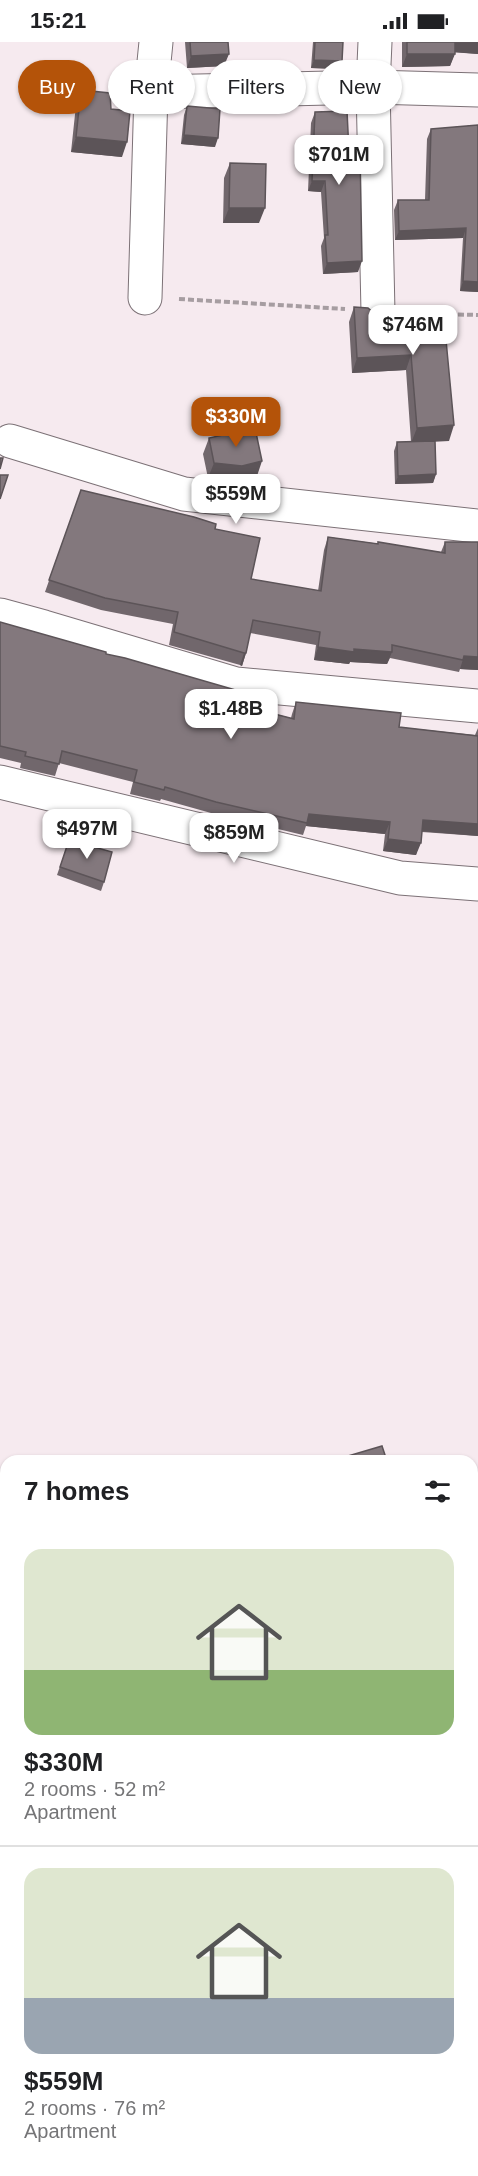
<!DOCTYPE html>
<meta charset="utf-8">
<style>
:root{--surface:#fff;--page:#f6f6f6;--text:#202124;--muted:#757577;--line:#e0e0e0;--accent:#b45309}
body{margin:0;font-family:Arial,sans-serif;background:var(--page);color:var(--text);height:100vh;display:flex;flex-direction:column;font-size:22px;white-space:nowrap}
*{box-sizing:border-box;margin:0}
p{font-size:20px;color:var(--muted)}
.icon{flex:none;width:33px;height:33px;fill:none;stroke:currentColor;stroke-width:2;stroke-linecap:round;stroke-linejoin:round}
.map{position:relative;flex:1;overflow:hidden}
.details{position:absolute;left:0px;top:1413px;width:478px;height:722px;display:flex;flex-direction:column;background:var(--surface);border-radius:18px 18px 0 0;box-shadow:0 2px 4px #0004}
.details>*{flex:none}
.top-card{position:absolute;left:18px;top:18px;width:442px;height:54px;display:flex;gap:12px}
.price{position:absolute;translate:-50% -51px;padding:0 14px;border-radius:12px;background:#fff;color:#222;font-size:20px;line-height:39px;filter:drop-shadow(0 2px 3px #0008)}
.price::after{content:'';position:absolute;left:50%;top:36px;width:18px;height:14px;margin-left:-9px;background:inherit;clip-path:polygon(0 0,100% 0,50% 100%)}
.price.on{background:var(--accent);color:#fff}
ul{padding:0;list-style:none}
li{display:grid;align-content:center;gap:12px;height:318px;padding:0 24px}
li+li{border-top:2px solid var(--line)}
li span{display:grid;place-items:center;height:186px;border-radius:18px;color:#555}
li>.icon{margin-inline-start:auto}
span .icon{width:108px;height:108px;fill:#fffc;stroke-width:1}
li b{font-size:26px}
h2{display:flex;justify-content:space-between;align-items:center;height:72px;padding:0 24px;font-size:26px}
.tag{padding:0 21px;border-radius:27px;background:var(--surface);box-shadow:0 2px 4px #0004;font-size:21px;line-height:54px}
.tag.on{background:var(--accent);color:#fff}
.status{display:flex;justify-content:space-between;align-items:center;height:42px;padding:0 30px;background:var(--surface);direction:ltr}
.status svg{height:16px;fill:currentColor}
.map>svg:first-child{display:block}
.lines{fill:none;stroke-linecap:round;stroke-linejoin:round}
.minor-casing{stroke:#7c7176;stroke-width:35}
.path{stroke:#a69da1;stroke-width:4;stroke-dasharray:6 3;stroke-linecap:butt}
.minor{stroke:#fff;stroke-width:33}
.wall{fill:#71676c}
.shaded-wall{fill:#5c5458}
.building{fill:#83787d;stroke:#5c5458;stroke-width:1.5}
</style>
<div class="status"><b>15:21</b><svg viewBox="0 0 49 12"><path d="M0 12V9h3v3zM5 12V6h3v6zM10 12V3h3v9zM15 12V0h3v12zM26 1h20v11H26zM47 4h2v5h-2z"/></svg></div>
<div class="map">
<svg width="478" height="2134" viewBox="0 0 478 2134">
<rect width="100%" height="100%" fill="#f6eaef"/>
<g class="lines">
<defs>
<path id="minor" d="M375 0 373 45 378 270
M151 50 373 45 478 48
M145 256 151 50 156 0
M10 399 184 452 478 484
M0 573 44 585 236 642 478 664
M0 740 400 836 478 842"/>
</defs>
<use href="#minor" class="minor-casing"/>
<path class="path" d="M179 257 345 267
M440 272 478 273"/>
<use href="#minor" class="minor"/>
</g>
<path class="wall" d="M185 0H228L224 24 187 26Z
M313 0H343L342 19 339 27 311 26Z
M402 0H478V12L455 10 450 24 402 25Z
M81 48 111 67 122 115 71 110 76 63Z
M187 64 215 105 181 102 184 73Z
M315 70 349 110 358 230 323 232 321 204 324 196 321 150 308 149 311 81Z
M478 83V250L460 249 463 196 395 198 394 168 398 158H425L427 97 431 87Z
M230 121 259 181H223L224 136Z
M354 265 383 274 394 270 449 399H435L436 432 433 441 395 442 394 409 397 400H411L406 328 352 331 349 280Z
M209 396 257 434 237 439 208 436 203 412Z
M81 448 215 487 251 537 318 549 324 508 328 495 441 510 445 500H478V628L460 627 459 630 390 616 387 622 350 620 349 622 314 618 316 603 250 591 246 611 242 624 240 623 169 603 173 582 101 568 45 550Z
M0 580 106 612 236 662 291 676 292 672 296 660 399 685 475 693 478 686V794L422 790 416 813 383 809 385 792 306 784 303 793 211 771 161 757 160 759 130 752 133 740 59 721 55 734 20 726 21 721 0 716Z
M69 798 104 840 101 849 57 833Z"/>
<path class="shaded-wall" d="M454 0H478V12L450 10Z
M229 12 224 24 187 26 191 14Z
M407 12H455L450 24 402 25Z
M314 18 342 19 339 27 311 26Z
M184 93 218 96 215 105 181 102Z
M76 95 127 100 122 115 71 110Z
M312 139H325L321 150 308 149Z
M229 166H265L259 181H223Z
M466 186 463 196 395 198 399 189Z
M362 219 358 230 323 232 327 221Z
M463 239 478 240V250L460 249Z
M411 313 406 328 352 331 357 316Z
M454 383 449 399 411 401 417 386Z
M262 419 257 434 237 439 208 436 214 421Z
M436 432 433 441 395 442 398 434Z
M318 605 354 607 392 610 387 622 350 620 349 622 314 618Z
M244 611H246L242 624 240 623Z
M464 614 478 615V628L460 627Z
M309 772 390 780 385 792 306 784Z
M423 778 478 782V794L419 789Z
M388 797 421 801 416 813 383 809Z"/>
<path class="building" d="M190 0H228L229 12 191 14Z
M315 0H343L342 19 314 18Z
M407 0H455V12H407Z
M81 48 110 51 111 67 130 69 127 100 76 95Z
M187 64 220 67 218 96 184 93Z
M347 69 349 110H360L362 219 327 221 325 193H328L325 139H312L315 70Z
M478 83V240L463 239 466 186 399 189 398 158H429L431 87Z
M230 121 266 122 265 166H229Z
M354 265 368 266 375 272 383 274 394 270 443 266 454 383 417 386 411 313 357 316Z
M255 386 262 419 242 424 214 421 209 396Z
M435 399 436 432 398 434 397 400Z
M0 416H3L0 427Z
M0 433H8L0 457Z
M81 448 194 475 216 482 215 487 260 496 251 537 321 549 328 495 378 502V500L445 511V500H478V615L464 614 463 618 392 603V610L354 607V610L318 605 320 590 253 578 246 611H244L174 590 178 570 105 556 49 538Z
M0 580 106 610V612L125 616 239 649 236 662 294 677 296 660 401 671 399 685 478 694V782L423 778 421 801 388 797 390 780 309 772 307 781 216 760 165 745 164 748 134 740 137 728 62 709 59 722 25 714 26 710 0 704Z
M69 798 112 810 104 840 60 825Z
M382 1404 387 1419H339L338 1417Z"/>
</svg>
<b class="price" style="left:339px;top:144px">$701M</b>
<b class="price" style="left:413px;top:314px">$746M</b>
<b class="price on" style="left:236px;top:406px">$330M</b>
<b class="price" style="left:236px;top:483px">$559M</b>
<b class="price" style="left:231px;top:698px">$1.48B</b>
<b class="price" style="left:87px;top:818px">$497M</b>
<b class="price" style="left:234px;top:822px">$859M</b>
<div class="top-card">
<a class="tag on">Buy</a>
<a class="tag">Rent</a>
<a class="tag">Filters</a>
<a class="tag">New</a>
</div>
<section class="details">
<h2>7 homes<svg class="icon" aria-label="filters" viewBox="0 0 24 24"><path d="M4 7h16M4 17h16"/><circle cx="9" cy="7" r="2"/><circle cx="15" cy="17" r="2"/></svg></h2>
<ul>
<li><span style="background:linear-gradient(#dfe7d0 65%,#8fb573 0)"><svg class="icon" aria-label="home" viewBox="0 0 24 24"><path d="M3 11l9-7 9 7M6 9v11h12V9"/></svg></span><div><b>$330M</b><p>2 rooms · 52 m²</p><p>Apartment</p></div></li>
<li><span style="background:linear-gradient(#dfe7d0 70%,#9aa5b1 0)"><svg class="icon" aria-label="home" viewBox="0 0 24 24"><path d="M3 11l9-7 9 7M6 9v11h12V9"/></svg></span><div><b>$559M</b><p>2 rooms · 76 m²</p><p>Apartment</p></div></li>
</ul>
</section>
</div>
